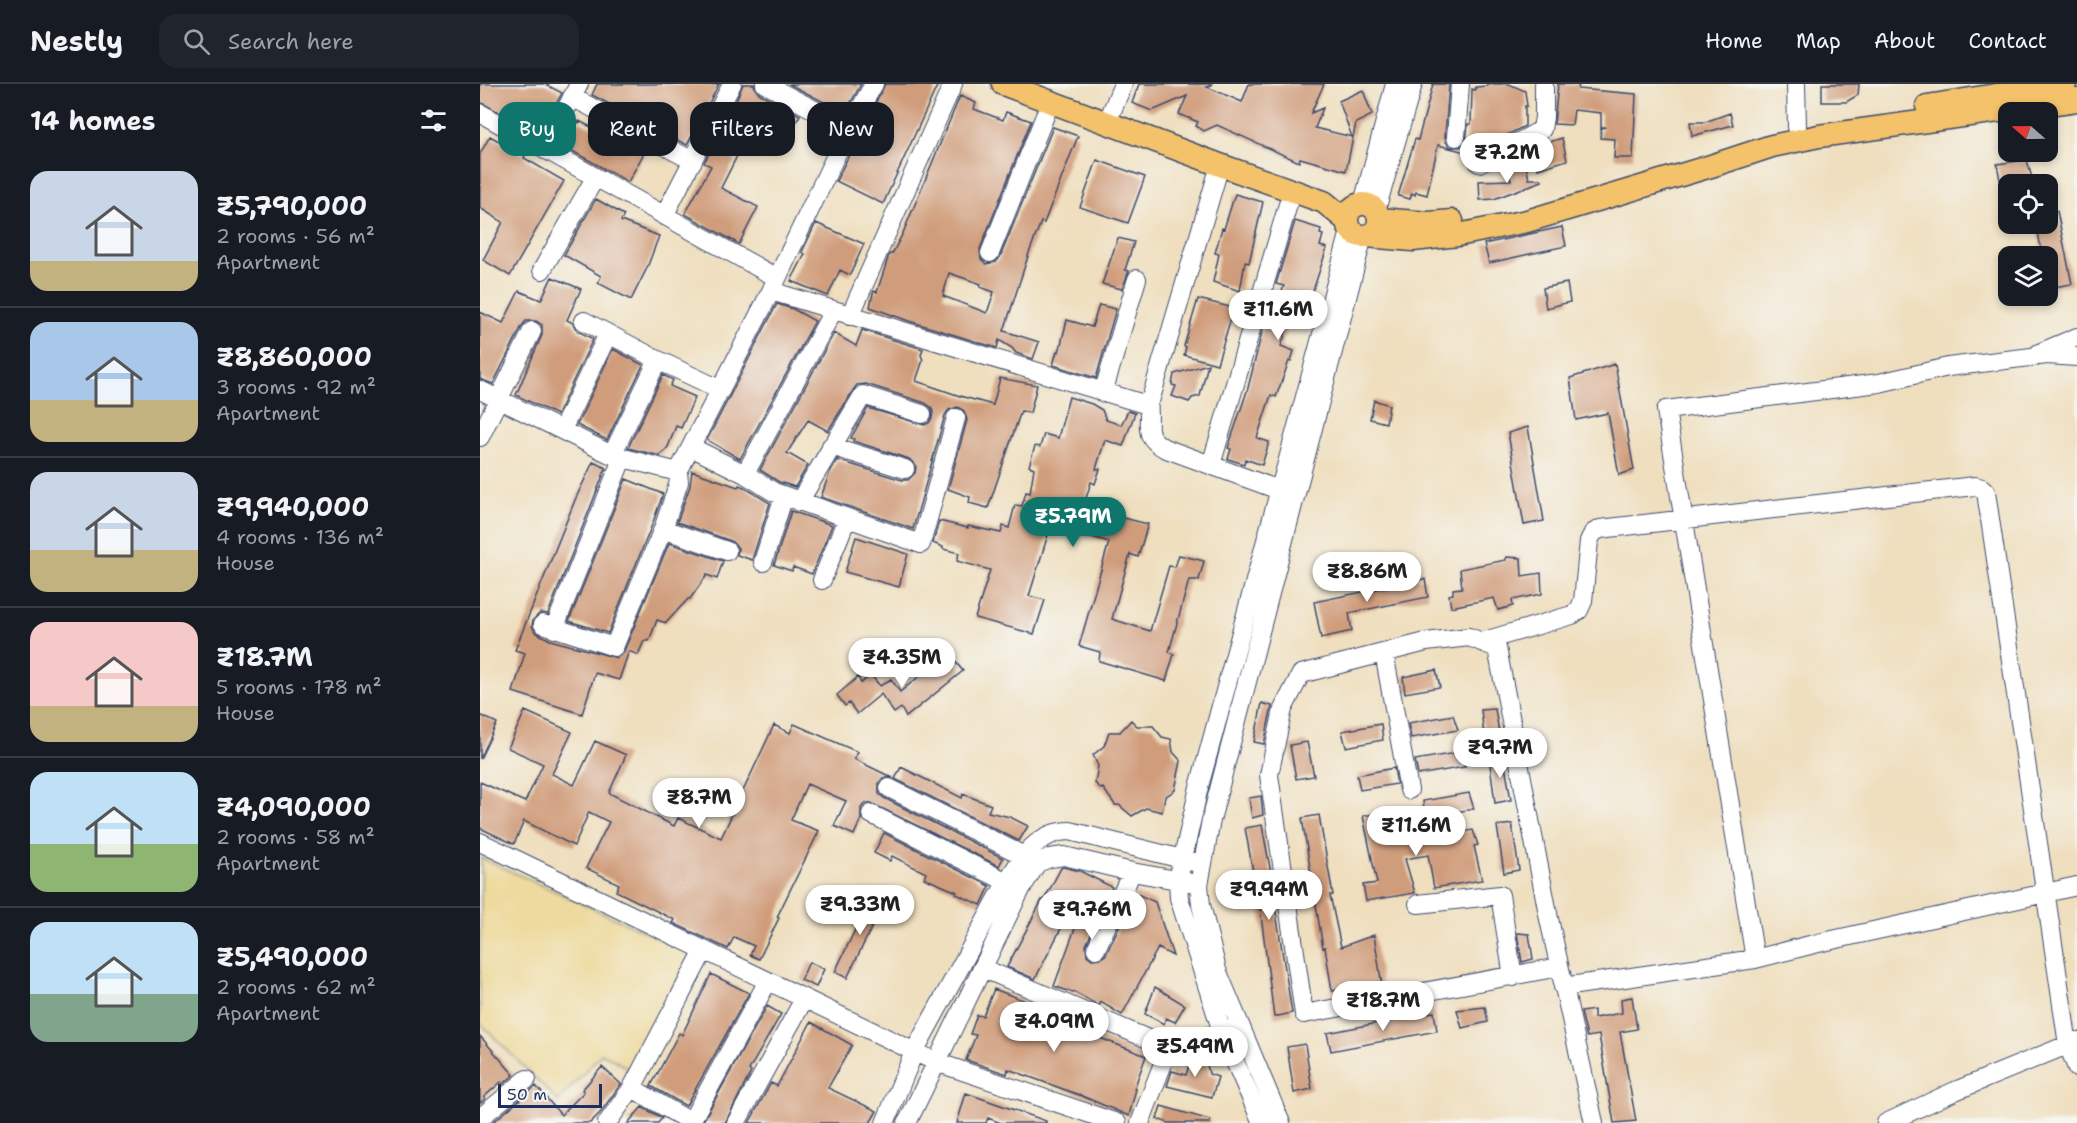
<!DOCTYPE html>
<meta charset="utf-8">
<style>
:root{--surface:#171b24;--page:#20242c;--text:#f1f3f6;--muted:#9ea1a6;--line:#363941;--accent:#0f766e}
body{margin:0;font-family:"Shantell Sans",sans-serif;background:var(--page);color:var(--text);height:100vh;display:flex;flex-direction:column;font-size:22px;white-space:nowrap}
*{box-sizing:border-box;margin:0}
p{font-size:20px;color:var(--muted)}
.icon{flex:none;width:33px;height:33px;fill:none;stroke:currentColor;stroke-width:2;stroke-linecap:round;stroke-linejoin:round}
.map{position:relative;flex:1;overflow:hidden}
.panel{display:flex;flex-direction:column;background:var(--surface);width:480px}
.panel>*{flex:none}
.top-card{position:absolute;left:18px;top:18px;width:570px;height:54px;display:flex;gap:12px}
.needle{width:39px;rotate:290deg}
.controls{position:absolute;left:1518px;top:18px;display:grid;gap:12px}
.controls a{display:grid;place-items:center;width:60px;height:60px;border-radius:12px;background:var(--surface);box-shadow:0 3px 9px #0003;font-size:30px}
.scale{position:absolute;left:18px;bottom:15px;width:104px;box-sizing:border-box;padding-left:6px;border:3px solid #1b2f5e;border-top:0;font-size:16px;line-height:21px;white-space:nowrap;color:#1b2f5e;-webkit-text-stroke:4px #f6f6f2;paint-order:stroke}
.price{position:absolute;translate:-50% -51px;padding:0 14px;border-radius:21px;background:#fff;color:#222;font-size:20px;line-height:39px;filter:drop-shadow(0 2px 3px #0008)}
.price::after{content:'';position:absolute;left:50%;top:36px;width:18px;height:14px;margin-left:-9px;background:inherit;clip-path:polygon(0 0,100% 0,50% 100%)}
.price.selected{background:var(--accent);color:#fff}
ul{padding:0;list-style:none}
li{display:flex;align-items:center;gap:18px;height:150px;padding:0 30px}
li+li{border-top:2px solid var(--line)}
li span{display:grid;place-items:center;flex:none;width:168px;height:120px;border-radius:18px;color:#555}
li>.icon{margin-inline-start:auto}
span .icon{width:72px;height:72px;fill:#fffc;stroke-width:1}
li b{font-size:26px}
h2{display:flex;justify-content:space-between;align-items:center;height:72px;padding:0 30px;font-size:26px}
.chip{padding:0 21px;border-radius:18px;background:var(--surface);box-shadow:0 3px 9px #0003;font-size:21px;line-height:54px}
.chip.selected{background:var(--accent);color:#fff}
header{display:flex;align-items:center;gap:36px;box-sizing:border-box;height:84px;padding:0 30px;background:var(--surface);border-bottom:2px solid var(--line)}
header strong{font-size:28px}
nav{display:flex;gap:33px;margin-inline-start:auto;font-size:21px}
.search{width:420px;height:54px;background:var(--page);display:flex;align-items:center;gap:15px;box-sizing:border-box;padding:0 21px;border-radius:18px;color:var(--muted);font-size:22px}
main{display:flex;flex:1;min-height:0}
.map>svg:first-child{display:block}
.sand{fill:#eeda9e;stroke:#84847e;stroke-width:1.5}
.building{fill:#d09d7b;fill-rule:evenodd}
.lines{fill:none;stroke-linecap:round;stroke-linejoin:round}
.minor-casing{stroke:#3b496d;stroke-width:20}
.major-casing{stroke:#3b496d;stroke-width:25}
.minor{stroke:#fff;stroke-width:18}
.major{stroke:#f4c26a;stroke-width:22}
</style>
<header>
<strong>Nestly</strong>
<div class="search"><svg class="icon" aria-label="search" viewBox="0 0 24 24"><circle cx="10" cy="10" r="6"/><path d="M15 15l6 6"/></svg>Search here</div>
<nav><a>Home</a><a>Map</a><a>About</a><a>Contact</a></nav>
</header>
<main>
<section class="panel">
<h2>14 homes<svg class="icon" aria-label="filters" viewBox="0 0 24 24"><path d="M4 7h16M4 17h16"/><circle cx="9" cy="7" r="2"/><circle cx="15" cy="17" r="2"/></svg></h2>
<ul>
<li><span style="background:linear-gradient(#c9d6e8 75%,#c2b280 0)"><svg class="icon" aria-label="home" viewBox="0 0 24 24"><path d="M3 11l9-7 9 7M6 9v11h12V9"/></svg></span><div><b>₹5,790,000</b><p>2 rooms · 56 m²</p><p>Apartment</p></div></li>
<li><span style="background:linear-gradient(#a9c7e8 65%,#c2b280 0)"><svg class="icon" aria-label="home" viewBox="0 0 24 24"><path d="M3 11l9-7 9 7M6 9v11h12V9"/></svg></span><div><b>₹8,860,000</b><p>3 rooms · 92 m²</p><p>Apartment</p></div></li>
<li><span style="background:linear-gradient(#c9d6e8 65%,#c2b280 0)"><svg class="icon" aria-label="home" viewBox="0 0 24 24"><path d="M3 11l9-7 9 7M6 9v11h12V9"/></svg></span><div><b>₹9,940,000</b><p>4 rooms · 136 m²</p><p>House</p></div></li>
<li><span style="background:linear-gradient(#f6c9c9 70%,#c2b280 0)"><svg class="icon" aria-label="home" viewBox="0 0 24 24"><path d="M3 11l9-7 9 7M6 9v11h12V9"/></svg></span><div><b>₹18.7M</b><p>5 rooms · 178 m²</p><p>House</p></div></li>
<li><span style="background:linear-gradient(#bfe0f5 60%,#8fb573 0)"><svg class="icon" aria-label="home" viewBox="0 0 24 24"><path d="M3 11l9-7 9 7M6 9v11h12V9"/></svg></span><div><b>₹4,090,000</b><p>2 rooms · 58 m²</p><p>Apartment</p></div></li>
<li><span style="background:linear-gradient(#bfe0f5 60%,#7fa58c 0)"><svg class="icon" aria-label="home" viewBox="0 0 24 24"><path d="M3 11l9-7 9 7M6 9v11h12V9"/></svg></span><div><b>₹5,490,000</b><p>2 rooms · 62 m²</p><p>Apartment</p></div></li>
</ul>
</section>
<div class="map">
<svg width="1597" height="1039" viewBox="0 0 1597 1039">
<rect width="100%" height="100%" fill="#f6f6f2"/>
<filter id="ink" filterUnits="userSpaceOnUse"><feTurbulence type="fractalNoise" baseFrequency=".0167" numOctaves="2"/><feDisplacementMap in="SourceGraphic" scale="12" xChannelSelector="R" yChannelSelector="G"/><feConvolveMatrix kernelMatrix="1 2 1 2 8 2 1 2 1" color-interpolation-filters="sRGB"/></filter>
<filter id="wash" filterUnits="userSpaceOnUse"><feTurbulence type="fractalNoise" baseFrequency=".008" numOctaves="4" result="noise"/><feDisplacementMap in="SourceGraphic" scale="24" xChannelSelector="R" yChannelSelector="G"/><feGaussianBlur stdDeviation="1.35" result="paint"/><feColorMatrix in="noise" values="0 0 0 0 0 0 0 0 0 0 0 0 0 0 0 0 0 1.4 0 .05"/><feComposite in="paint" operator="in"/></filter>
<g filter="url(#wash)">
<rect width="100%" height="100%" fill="#efdfbf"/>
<path class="sand" d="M1 774 212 869 151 986 122 969 78 1017 0 939Z"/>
<g id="blocks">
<path class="building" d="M0 0H65L82 9 60 50 0 18Z
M117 0H239L207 61 112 11Z
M263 0H274L275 5 280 10 320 31 302 64 271 44 241 104 278 123 259 160 205 130 231 82 224 79 254 22Z
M309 0H381L365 29Z
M405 0H458L403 120 356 97Z
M659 0H733L727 3 762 18 769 0H844L831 29 843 24 835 44 872 53 859 17 883 6 892 31 876 39 866 87 820 74 819 78 737 41 724 47 716 42 718 38 699 30 707 12 672 27 652 19Z
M953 0H969L965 52 966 58 970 63H980L986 59 988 40H991L992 5 995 6 996 3 1007 2V0H1029L1045 7 1047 22H1045V42L1025 52H1008V62L993 70 958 61 947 111 936 108 935 111 932 109 930 115 918 112 935 55 938 56Z
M1078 0H1099L1098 5 1156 10 1153 74H1134L1135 55 1120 54 1121 44 1126 43H1121V29L1094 26 1092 41 1074 40Z
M1342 0H1379L1378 11 1366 18H1342Z
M480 12 496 19 494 25 523 36 526 28 551 37 500 165 501 175 506 180 516 178 520 173 573 43 598 52 564 139 561 138 549 169 524 247 559 258 553 275 536 269 532 264 519 256 517 264 429 237 390 223 393 209 394 207 397 208 409 171 410 170H412L423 149ZM469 189 501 200 500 203 514 208 507 229 463 212Z
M1250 29 1253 41 1212 52 1210 38H1225Z
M99 37 164 69 148 98 85 63Z
M10 52 45 72 44 74 84 97 30 192 3 176 23 138 0 124V70Z
M1082 54 1087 76 1058 85 1051 64Z
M617 76 665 93 648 139 600 123Z
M1547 76 1552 94 1520 96 1517 80Z
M1046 81 1049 95H1061L1062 97 1014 115 1000 116 999 97 1031 96 1028 86Z
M755 110 783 118 769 179 765 178 760 207 733 198 739 170 735 169 742 144 744 145Z
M116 115 144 131 141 137 179 152 167 184 151 216 118 199 121 192 84 171Z
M1577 127 1592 200 1568 204V172H1562L1557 141 1568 140V128Z
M815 137 841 145 840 150 843 151 840 162 847 164 822 240 810 237 801 262 814 267 811 277H809L796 313 791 311 777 354 789 358 782 381 765 375 764 380 748 375 751 365 748 364 768 304 784 240 797 244 804 220 798 218 804 202 796 200Z
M336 139 384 160 370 191 360 186 348 212 311 197 325 170 322 168Z
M1082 143 1086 162 1009 179 1004 160Z
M638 154 654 158 645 186 649 187 642 205 622 200Z
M72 193 101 205 87 236 93 239 98 247 113 255 77 331 36 311 62 251V241L56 237H46L42 242 13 300 0 295V228L23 239 39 207 61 216Z
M1087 199 1090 218 1066 224 1063 204Z
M718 215 754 224 737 280 704 271 706 263 704 262Z
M297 220 313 225 335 237 260 375 227 356Z
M619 221 636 225 616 294 573 281 577 267 579 268 587 236 612 243Z
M382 246 443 265 441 271 443 276 436 297 480 312 513 321 520 294 557 301 550 329 541 327 508 424 489 419 490 413 468 405 487 336 484 327 478 323 469 326 465 331 433 445 341 413 350 388 357 376 422 396H428L435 389 436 382 429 375 373 357 374 355 371 354 388 324 444 341 449 339 452 334 453 328 451 323 445 319 386 300 377 301 374 305 348 347 328 336 307 369 328 381 315 403 299 398 280 386 354 249 376 262Z
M133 265 163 281 127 356 97 341Z
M728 280 720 312 712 314 709 318 692 312 696 302 692 301 694 290Z
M1135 280 1154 386 1139 391 1128 329 1096 336 1090 294Z
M183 291 193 296 190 302 215 313 201 344 196 342 188 363 180 372 148 364Z
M589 313 612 320 622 326 626 336 641 341 648 327 655 329 643 362 625 356 616 385H620L615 400 611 398 603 424 668 440 658 473 650 470 632 535 670 547 689 482 695 483 699 471 724 477 719 496H709L689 568 694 570 686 597 619 577 620 568 599 562 629 458 571 441 549 512 565 516 554 550 495 534 510 486 477 477 479 469 463 465V463L453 459 459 437 488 444V442L521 449 523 442 529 444 535 421 542 422 546 408 550 409 554 384 549 382 555 362 560 363 564 350 578 354Z
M894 316 909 321 906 339 890 335Z
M1048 343 1064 437 1044 441 1028 349Z
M113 378 126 384 68 530 60 529 53 536 52 542 55 548 70 556 137 574 144 567 189 459 243 477 237 495 227 491 210 515H208L186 539 177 536 169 557H164L158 571 149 567 139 596 115 589 102 630 33 608 45 569 35 566 95 416Z
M212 387 258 403 259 401 264 403 290 419 272 476 257 471 258 464 251 457 197 438 210 402Z
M146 395 183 410 172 441 128 549 89 537Z
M311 427 352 441 332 490 313 483 312 487 294 481Z
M376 453 428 470 419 503 365 488Z
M1026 473 1041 474 1042 492 1061 489 1062 510 1032 516 1033 522 1018 526 1014 514 971 523 969 511 973 510V505L982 504 980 485 1026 476Z
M936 479 937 496 945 495 948 513 869 529 872 547 841 554 834 518 926 499 923 480Z
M468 569 483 587 426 633 421 624 414 629 401 610 377 630 369 619 365 622 357 611 378 593 381 599 391 591 400 602 411 595 420 608Z
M956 586 960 603 925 609 923 593Z
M782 619 792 622 784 660 774 658Z
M1015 625 1019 648 1004 651 1001 626Z
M45 627 92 648 72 690 94 701 115 657 146 671 129 709 194 742 198 734 241 754 294 641 310 649 314 640 378 668 374 675 413 694H403L399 699V710L404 714 523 774 519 782 391 719 385 720 381 724V735L374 751 354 742 366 717 327 700 311 736 339 747 297 833 299 834 279 875 270 871 274 862 254 853 248 865 193 839 195 836 136 807 139 800 106 784 129 738 109 728 94 762 44 737 34 760 0 744V698L45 718 63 680 28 664Z
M0 631 17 639 0 675Z
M973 631 978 646 931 654 928 639Z
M651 636 657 642H673L682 653 691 655 693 668 701 677 695 706 685 713 682 728 666 724 652 732 639 721H635L623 704 621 705 615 699 618 682 613 671 624 662 629 648H640Z
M901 640 903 656 866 663 862 647Z
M827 658 834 692 816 695 810 661Z
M981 668 985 683 938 691 935 676Z
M1023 670 1031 716 1015 719 1009 672Z
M421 683 482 714 483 710 511 721 508 728 530 733 548 742 539 757 415 695Z
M914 684 917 700 880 706 877 691Z
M989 709 994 725 945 733 943 717Z
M781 712 783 731 772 734 769 714Z
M922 725 926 758 993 746 998 761 994 762 1002 796 954 804 948 771 925 775 935 809 886 817 883 801 897 799 883 732Z
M839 731 853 811H850L861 863 894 851 902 902 885 906 884 901 852 907 845 863 843 864 822 734Z
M1032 740 1039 786 1024 789 1017 742Z
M782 741 796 816 797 822H795L812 929 794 933 781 831 765 744Z
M404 749 510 802 501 821 476 810 477 808 444 794 446 789 412 772 410 777 394 769Z
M583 783 600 787 632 803 606 861 607 871 612 875 622 874 626 870 655 809 675 818 693 872 678 864 642 931 621 918 619 922 594 908 593 909 574 902 597 839 586 835 555 895 527 883 562 816H564L581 784Z
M392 810 405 816 367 894 355 888Z
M1037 849 1049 850 1053 875 1042 878Z
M329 878 344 885 336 903 321 896Z
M231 890 269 909 206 1022 171 1002 199 949 202 951Z
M675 903 705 921 695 938 686 934 684 940 665 930Z
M514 905 553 920 551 927 666 972 654 1005H656L649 1032 602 1012 528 985 527 990 486 976 496 951 490 950 497 931 503 932Z
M1152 913 1157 945 1140 948 1156 1037 1134 1039 1119 951 1107 953 1101 928 1114 926V934L1142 929 1141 915Z
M287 922 301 930 269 986 271 988 245 1039H222Z
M1005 923 1008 938 982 944 977 926Z
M954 928 957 947 851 967 847 949Z
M331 938 372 961 348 1004 397 1027 390 1039H269L291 999 297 1002Z
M0 952 34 991 23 1000 21 998 4 1013 5 1015 0 1019Z
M825 960 832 1005 814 1009 807 963Z
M713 968 725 971 729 990 738 993 732 1013 687 1002 692 987 706 991Z
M122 983 141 1000 120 1029 110 1039H12L56 1002 81 1031 104 1008 102 1006Z
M486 1009 566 1037V1039H521L508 1034 506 1039H477Z
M681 1022 730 1036V1039H689L677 1035Z
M162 1023 182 1034 178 1039H148Z"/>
</g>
</g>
<g filter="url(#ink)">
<use href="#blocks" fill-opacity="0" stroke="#3b496d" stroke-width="1.5"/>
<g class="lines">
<defs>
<path id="minor" d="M285 0 369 44
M1316 0 1317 43
M92 13 213 77
M0 29 297 194
M627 39 643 0
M976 53 980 0
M65 66 99 0
M999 79 1052 51 1062 45 1064 33V0
M883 119 915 0
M896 126 933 0
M184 132 252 0
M510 169 570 19
M62 186 115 94
M291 207 664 320 671 314 740 81
M370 232 473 0
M104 237 178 276 241 306
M1559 269 1597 253
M0 306 132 371 198 388
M623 309 657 195
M668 318C672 342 661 350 684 364L799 406
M82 346 128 250
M0 353 52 247
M351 362 425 385
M211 363 265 390 294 408 441 460 476 334
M132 371 178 276
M731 381 812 107
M265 390 353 227
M319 418 383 311 442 330
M183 445 247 467
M283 478 304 412
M342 496 367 434
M63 540 134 563 183 445 199 398 198 388 291 207 369 44 394 0
M74 545 142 375
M1001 558 1092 531 1099 526 1103 517 1109 457 1113 449 1120 445 1495 402 1502 404 1506 408 1588 961 1597 984
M904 569 929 706
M409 704 552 776
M391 730 537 803
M0 758 456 978 637 1039
M938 820 1020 811 1033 893
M616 865 652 788
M1275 875 1186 326 1399 299 1468 283 1567 271 1597 273
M1079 883 824 930 789 691 803 625 821 590 946 558 989 553 1017 564 1069 835 1114 1039
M502 884 689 964
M1083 903 1275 875 1334 860 1597 802
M152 1004 204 1034 209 1035 214 1032 288 897
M0 1034 47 995
M127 1039 152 1004 224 866
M256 1039 324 915
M405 1039 434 968 527 797C542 773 558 747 590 747L714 778
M427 1039 541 805 557 779 570 774 584 772 652 788 708 798
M660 1039 689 964 751 945
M782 1039 742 948 699 814 698 796 719 703 870 147
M801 1039 737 886 721 821 719 801 731 736 883 152
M1406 1039 1475 1007 1597 957"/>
<path id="major" d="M523 0 740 81 844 118 866 136
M1447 22 1585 0
M867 136a16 16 0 1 1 32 0a16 16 0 1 1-32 0Z
M899 135 949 139 972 137
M886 152 933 156 978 151 1047 137 1231 82 1292 62 1339 52 1597 16"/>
</defs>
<use href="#minor" class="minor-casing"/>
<use href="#major" class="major-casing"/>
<use href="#minor" class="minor"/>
<use href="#major" class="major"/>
</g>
</g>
</svg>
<div class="controls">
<a><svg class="needle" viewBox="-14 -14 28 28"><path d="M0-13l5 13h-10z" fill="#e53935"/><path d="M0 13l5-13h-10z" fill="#9ea1a6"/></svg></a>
<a><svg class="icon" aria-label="locate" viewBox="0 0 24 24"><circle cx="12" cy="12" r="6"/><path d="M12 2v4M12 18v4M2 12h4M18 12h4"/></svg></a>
<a><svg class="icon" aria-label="layers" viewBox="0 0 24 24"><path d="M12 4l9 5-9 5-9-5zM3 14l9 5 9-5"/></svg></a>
</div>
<div class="scale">50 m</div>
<b class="price" style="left:1027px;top:100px">₹7.2M</b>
<b class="price" style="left:798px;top:257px">₹11.6M</b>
<b class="price selected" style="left:593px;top:464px">₹5.79M</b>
<b class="price" style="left:887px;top:519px">₹8.86M</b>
<b class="price" style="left:422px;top:605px">₹4.35M</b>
<b class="price" style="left:1020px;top:695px">₹9.7M</b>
<b class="price" style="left:219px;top:745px">₹8.7M</b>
<b class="price" style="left:936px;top:773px">₹11.6M</b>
<b class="price" style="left:789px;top:837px">₹9.94M</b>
<b class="price" style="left:380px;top:852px">₹9.33M</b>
<b class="price" style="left:612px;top:857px">₹9.76M</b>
<b class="price" style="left:903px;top:948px">₹18.7M</b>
<b class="price" style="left:574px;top:969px">₹4.09M</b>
<b class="price" style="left:715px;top:994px">₹5.49M</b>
<div class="top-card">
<a class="chip selected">Buy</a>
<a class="chip">Rent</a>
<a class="chip">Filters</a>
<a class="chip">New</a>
</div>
</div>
</main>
